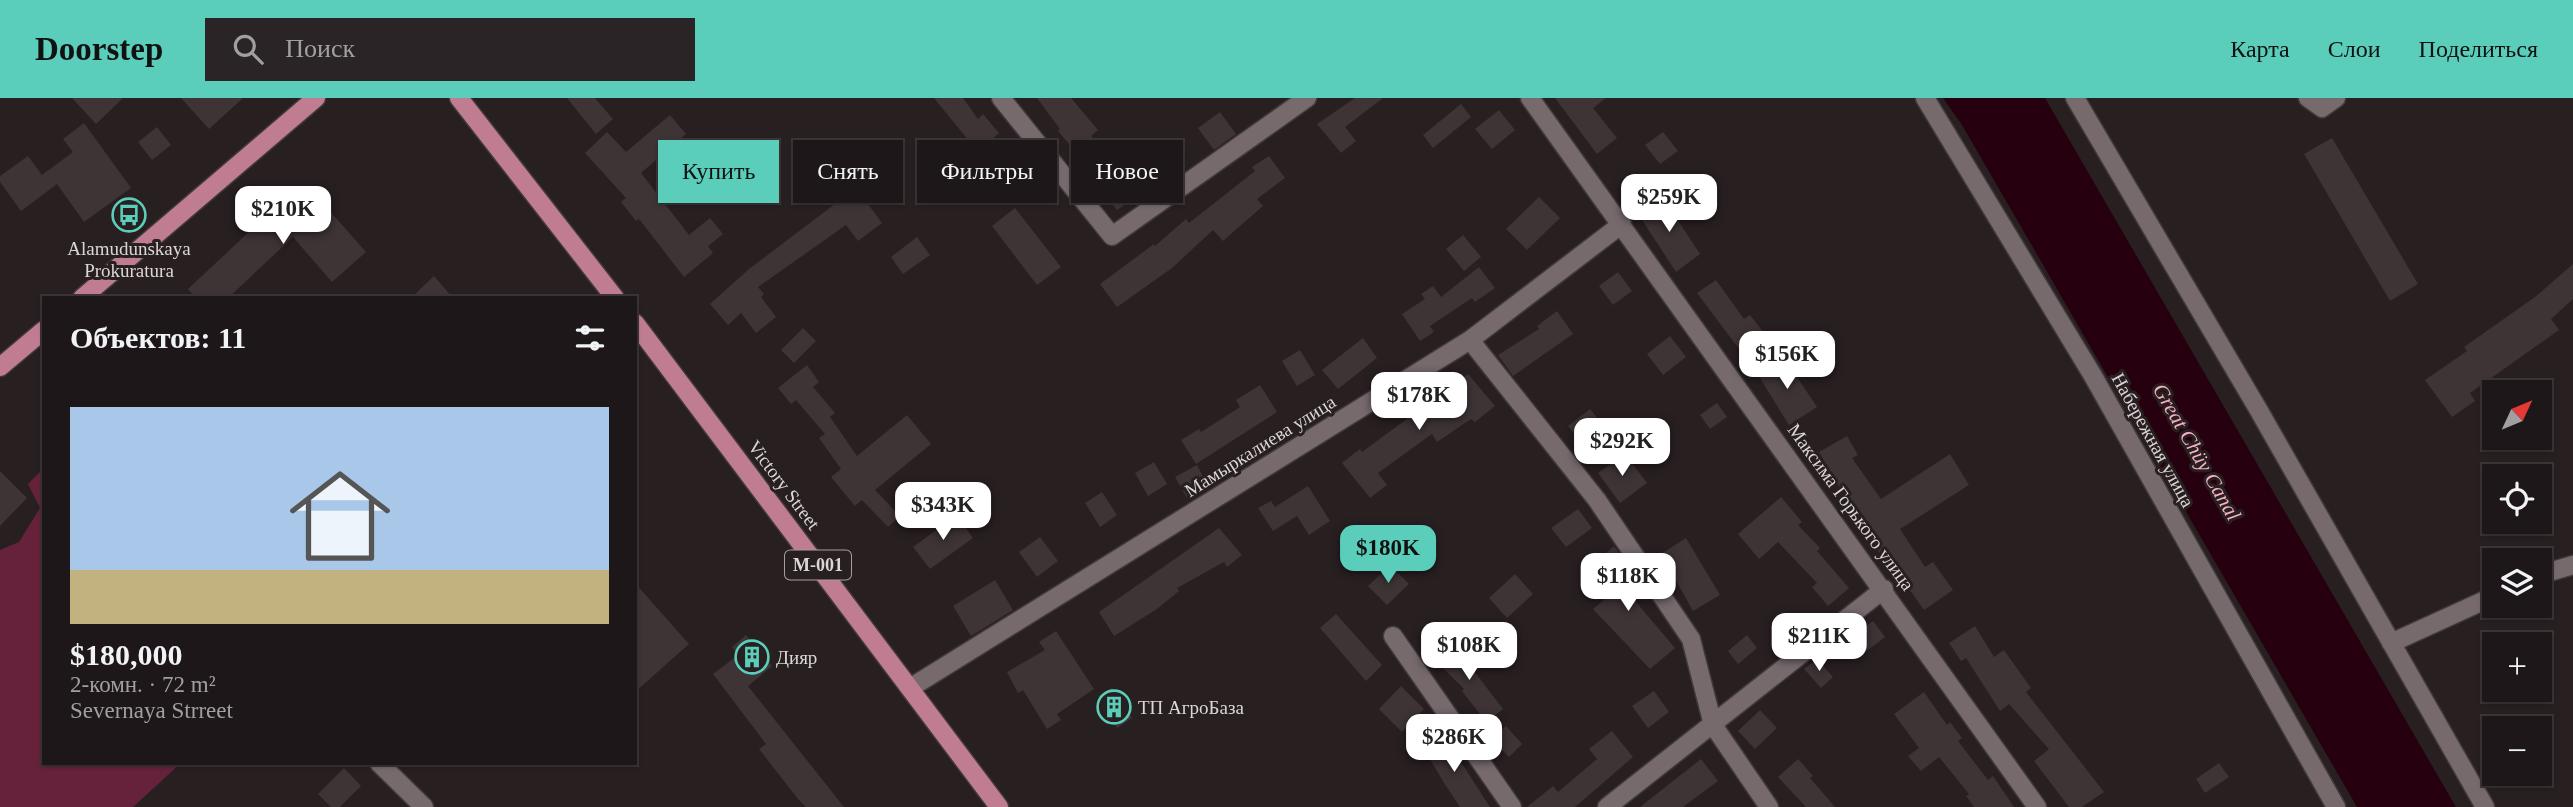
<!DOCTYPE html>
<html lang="ru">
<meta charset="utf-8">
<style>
:root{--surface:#1e1719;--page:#2b2426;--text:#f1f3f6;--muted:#a19fa2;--line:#3c3638;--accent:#5bcebb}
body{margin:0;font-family:Georgia,serif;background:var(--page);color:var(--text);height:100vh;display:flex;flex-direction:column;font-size:26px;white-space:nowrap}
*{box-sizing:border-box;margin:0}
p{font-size:23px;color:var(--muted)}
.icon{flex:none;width:38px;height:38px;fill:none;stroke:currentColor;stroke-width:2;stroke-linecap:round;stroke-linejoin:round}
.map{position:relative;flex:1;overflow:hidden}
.panel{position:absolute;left:42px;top:198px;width:595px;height:469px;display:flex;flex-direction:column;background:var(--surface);border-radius:0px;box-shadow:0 2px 5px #0004,0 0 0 2px var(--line)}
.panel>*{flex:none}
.guide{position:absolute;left:658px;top:42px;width:665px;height:63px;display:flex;gap:14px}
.needle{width:46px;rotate:46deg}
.controls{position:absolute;left:2482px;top:282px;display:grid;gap:14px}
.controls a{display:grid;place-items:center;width:70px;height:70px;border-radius:0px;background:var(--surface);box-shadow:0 2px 5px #0004,0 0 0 2px var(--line);font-size:35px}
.price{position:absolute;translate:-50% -60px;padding:0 16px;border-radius:14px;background:#fff;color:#222;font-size:23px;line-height:46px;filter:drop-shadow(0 2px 4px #0008)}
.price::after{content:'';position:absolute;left:50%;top:42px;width:21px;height:16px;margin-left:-10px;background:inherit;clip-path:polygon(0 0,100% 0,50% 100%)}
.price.current{background:var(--accent);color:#111}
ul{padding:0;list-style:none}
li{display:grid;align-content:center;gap:14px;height:371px;padding:0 28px}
li span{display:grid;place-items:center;height:217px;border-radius:0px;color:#555}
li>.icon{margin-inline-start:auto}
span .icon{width:126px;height:126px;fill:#fffc;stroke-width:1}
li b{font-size:30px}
h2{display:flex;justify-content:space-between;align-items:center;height:84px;padding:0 28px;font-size:30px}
.pill{padding:0 24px;border-radius:0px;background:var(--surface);box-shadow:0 2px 5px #0004,0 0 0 2px var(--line);font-size:24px;line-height:63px}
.pill.current{background:var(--accent);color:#111}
header{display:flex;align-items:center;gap:42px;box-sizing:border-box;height:98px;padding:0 35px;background:var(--accent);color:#111}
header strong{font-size:33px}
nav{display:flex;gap:38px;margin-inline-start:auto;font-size:24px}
.search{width:490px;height:63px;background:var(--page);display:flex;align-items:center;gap:18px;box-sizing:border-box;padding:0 24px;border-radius:0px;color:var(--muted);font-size:26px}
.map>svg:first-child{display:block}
.green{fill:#67223b}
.water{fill:#27000f}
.building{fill:#3e3436}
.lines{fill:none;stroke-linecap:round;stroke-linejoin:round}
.minor-casing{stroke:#41393c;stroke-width:21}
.major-casing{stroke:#41393c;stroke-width:21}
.minor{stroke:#766a6d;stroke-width:18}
.major{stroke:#c07d92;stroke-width:18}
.labels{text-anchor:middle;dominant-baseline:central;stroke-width:6;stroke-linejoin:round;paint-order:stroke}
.shield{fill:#281f21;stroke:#a69fa0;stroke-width:2}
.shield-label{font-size:18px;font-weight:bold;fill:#dcd6d7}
.poi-label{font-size:19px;fill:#dcd6d7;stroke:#281f21;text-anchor:start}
.street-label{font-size:19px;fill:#dcd6d7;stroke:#281f21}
.water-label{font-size:21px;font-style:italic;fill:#f8b0c4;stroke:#281f21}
</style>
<header>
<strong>Doorstep</strong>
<div class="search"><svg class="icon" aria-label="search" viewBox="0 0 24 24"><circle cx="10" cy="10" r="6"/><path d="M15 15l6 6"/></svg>Поиск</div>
<nav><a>Карта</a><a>Слои</a><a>Поделиться</a></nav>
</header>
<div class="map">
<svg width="2573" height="709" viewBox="0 0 2573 709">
<rect width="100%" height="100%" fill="#281f21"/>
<path class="green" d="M44 370V665H181L133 709H0V452L19 444 40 410 28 386Z"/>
<path class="water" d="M1943 0H2045L2456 709H2357L1962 27Z"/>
<path class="building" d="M72 0H123L96 26Z
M181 0H243L209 31Z
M567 0H595L613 21 596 36Z
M934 0H963L978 21 983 16 999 35 978 54Z
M1037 0H1071L1098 32 1091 38 1129 84 1134 81 1143 94 1117 112 1099 88 1097 90 1086 76 1091 72 1058 33 1060 31Z
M1355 0H1383L1345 29 1356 43 1341 55 1317 26Z
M1555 0H1606L1593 10 1617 40 1597 56Z
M1461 6 1471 19 1433 50 1423 37Z
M1499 12 1515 32 1492 51 1475 31Z
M1220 14 1236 36 1214 52 1198 30Z
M670 17 686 36 641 75 689 137 710 120 723 136 708 148 713 155 684 179 639 121 636 123 621 104 626 100 585 55 607 34 626 54Z
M84 25 131 90 84 124 57 86 21 113 0 84V78L28 58 42 77 73 54 63 41Z
M157 29 171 47 152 62 138 44Z
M1663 34 1678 53 1660 66 1645 47Z
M2332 40 2418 186 2390 203 2304 56Z
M1269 58 1285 80 1257 101 1263 108 1223 143 1213 132 1172 170 1117 209 1100 186 1154 146 1155 148 1186 121 1189 125 1255 73 1252 69Z
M307 87 366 154 332 184 293 139 228 200H196L188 191 266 118 268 120Z
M856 90 882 125 858 143 846 127 758 189 764 196 761 199 776 219 756 235 741 215 728 227 710 206 749 171Z
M1662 98 1700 156 1676 174 1638 116Z
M1539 99 1560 120 1527 152 1506 131Z
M1015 110 1061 169 1037 187 992 128Z
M1463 137 1481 159 1464 173 1446 151Z
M917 139 930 157 903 176 891 159Z
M2573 166V201L2551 221 2559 232 2470 295 2475 303 2452 319 2425 282 2467 253 2464 249 2535 199Z
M1479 169 1495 190 1475 204 1472 200 1430 228 1434 234 1420 243 1402 216 1425 201 1421 196 1433 188 1441 199Z
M1618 174 1632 193 1613 207 1599 188Z
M434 178 453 200H411Z
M1716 182 1744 221 1750 217 1765 236 1742 255 1697 195Z
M1557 213 1573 236 1513 278 1498 257 1539 231 1537 228Z
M803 230 816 243 794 265 781 252Z
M1670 238 1686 259 1663 277 1647 256Z
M1363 240 1377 260 1338 291 1322 272Z
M1300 252 1315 277 1297 288 1282 263Z
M1783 258 1817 309 1789 327 1758 277Z
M807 267 819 284 813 289 835 315 830 319 857 358 907 317 931 346 875 392 900 418 888 429 862 402 855 408 831 379 841 371 819 340 825 336 796 302 791 306 778 290Z
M1468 276 1495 308 1475 324 1471 321 1437 344 1432 336 1378 375 1387 387 1370 400 1342 365 1360 351 1362 354Z
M1260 287 1277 314 1196 366 1181 342 1199 331 1201 334 1240 309 1236 302Z
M1717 305 1727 319 1710 331 1700 317Z
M1590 311 1608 333 1586 351 1568 328Z
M1847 338 1858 357 1852 360 1881 401 1950 356 1969 387 1900 431 1925 469 1933 464 1953 492 1924 512 1892 467 1888 469 1854 413 1839 396 1842 394 1819 354Z
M1625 356 1647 385 1620 405 1598 375Z
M1154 364 1167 386 1148 398 1135 375Z
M1197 367 1208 388 1187 400 1175 379Z
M0 373 27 400 0 428Z
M1308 388 1330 423 1309 437 1297 418 1273 433 1258 410 1271 403 1275 409Z
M1102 394 1117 417 1100 429 1085 405Z
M1781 399 1802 424 1798 427 1820 450 1817 453 1849 490 1828 508 1812 489 1817 485 1778 444 1759 461 1738 436Z
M1578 411 1592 430 1566 449 1551 430Z
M957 417 973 440 930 471 913 449Z
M1219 430 1242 457 1227 469 1224 464 1177 490 1179 493 1157 511 1114 538 1099 514Z
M1040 439 1058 463 1037 479 1019 454Z
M1686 440 1720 497 1693 513 1661 456Z
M1614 448 1627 467 1614 478 1675 550 1650 571 1593 511 1610 497 1588 471Z
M1390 467 1409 486 1387 507 1368 488Z
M1515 476 1533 496 1507 520 1489 500Z
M995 482 1013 512 971 538 953 508Z
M635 485 689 546 635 594Z
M1336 516 1382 567 1366 583 1320 530Z
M1873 523 1885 539 1860 558 1847 541Z
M1975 528 1994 559 2004 552 2031 590 2026 594 2104 694 2082 709H2069L2034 663 2049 651 2009 606 2000 613 1966 560 1961 563 1949 545Z
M1056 533 1094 591 1057 616 1061 622 1047 631 1023 592 1018 595 1007 574 1045 552 1039 544Z
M746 537 772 568 748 588 844 709H806L798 701 759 651 766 646 713 576 738 557 732 549Z
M1747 537 1757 550 1738 566 1728 553Z
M1457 543 1469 556 1464 560 1503 611 1486 624 1462 593 1464 591 1436 563Z
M1817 561 1833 579 1821 590 1804 571Z
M1401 588 1424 611 1402 634 1379 611Z
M1112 590 1132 620 1117 630 1098 598Z
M1654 593 1669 614 1648 630 1632 608Z
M1924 594 1947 627 1950 624 1962 640 1958 643 1988 682 1993 678 2014 709H1974L1966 698 1969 696 1939 659 1921 673 1908 658 1919 650 1894 616Z
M1760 612 1777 630 1755 651 1738 633Z
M1506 628 1522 646 1509 659 1492 641Z
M1612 633 1633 659 1575 709H1527L1553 688 1558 694 1597 661 1589 651Z
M1442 635 1457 658 1490 709H1460L1446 688 1422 648Z
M1701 661 1718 683 1683 709H1640Z
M1798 661 1813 678 1810 680 1835 709H1806L1778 679Z
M2219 665 2229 679 2205 695 2196 681Z
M344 670 361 688 340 709H331L318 696Z"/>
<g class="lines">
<defs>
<path id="minor" d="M1001 0 1112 138 1307 0
M1530 0 2037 709
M1925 0 2093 278 2336 709
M2075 0 2258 311 2485 709
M2308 0 2322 10 2336 0
M1470 242 1597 402 1691 541 1713 627 1769 709
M2539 477 2573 467
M1393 538 1512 709
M2391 545 2494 498
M910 590 1470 242 1622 126
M379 665 424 709
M1607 709 1884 491"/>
<path id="major" d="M459 0 615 200
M82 200 316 0
M635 225 999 709
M0 269 44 232"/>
</defs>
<use href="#minor" class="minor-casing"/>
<use href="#major" class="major-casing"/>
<use href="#minor" class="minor"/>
<use href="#major" class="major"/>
</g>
<defs>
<symbol id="bus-ring" viewBox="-11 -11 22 22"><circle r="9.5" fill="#281f21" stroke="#5bcebb" stroke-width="1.5"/><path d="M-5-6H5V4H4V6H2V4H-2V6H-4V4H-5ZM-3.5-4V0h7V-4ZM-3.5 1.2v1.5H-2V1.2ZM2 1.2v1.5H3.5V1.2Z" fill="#5bcebb"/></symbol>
<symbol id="building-ring" viewBox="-11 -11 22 22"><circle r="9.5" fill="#281f21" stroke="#5bcebb" stroke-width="1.5"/><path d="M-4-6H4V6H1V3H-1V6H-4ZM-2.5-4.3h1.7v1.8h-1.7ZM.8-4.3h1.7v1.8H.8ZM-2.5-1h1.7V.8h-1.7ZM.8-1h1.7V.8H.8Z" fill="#5bcebb"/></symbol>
</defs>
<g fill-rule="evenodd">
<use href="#bus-ring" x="110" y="98" width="38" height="38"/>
<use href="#building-ring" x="733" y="540" width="38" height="38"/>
<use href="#building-ring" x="1095" y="590" width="38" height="38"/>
</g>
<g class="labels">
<rect class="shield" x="785" y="452.5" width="66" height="29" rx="5"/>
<g class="shield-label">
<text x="818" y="467">М-001</text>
</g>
<g class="poi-label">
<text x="129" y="150" text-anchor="middle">Alamudunskaya<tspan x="129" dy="22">Prokuratura</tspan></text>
<text x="776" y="559">Дияр</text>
<text x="1138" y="609">ТП АгроБаза</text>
</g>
<g class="street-label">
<text transform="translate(2153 342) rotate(61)">Набережная улица</text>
<text transform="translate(1260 348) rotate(-32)">Мамыркалиева улица</text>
<text transform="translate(784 387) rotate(53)">Victory Street</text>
<text transform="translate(1851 409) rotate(54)">Максима Горького улица</text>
</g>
<g class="water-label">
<text transform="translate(2197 354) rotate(60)">Great Chüy Canal</text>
</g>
</g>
</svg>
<div class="controls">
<a><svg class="needle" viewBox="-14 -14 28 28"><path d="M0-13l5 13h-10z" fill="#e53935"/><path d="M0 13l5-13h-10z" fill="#a19fa2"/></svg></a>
<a><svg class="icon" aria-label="locate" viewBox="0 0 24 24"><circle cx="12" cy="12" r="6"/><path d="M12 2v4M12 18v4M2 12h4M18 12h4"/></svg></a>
<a><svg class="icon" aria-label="layers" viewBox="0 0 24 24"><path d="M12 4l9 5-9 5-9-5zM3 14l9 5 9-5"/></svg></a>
<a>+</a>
<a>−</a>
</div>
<b class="price" style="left:1669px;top:136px">$259K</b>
<b class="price" style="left:283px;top:148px">$210K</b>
<b class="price" style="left:1787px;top:293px">$156K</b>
<b class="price" style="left:1419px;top:334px">$178K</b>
<b class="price" style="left:1622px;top:380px">$292K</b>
<b class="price" style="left:943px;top:444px">$343K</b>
<b class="price current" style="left:1388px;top:487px">$180K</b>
<b class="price" style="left:1628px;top:515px">$118K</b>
<b class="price" style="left:1819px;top:575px">$211K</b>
<b class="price" style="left:1469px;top:584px">$108K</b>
<b class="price" style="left:1454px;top:676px">$286K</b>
<div class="guide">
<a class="pill current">Купить</a>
<a class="pill">Снять</a>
<a class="pill">Фильтры</a>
<a class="pill">Новое</a>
</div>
<section class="panel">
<h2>Объектов: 11<svg class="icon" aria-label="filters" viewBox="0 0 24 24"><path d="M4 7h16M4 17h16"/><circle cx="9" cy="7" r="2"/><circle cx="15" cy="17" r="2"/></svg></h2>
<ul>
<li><span style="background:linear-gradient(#a9c7e8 75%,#c2b280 0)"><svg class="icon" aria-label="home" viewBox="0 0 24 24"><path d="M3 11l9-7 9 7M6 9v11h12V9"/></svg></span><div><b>$180,000</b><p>2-комн. · 72 m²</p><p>Severnaya Strreet</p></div></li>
</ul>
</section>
</div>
